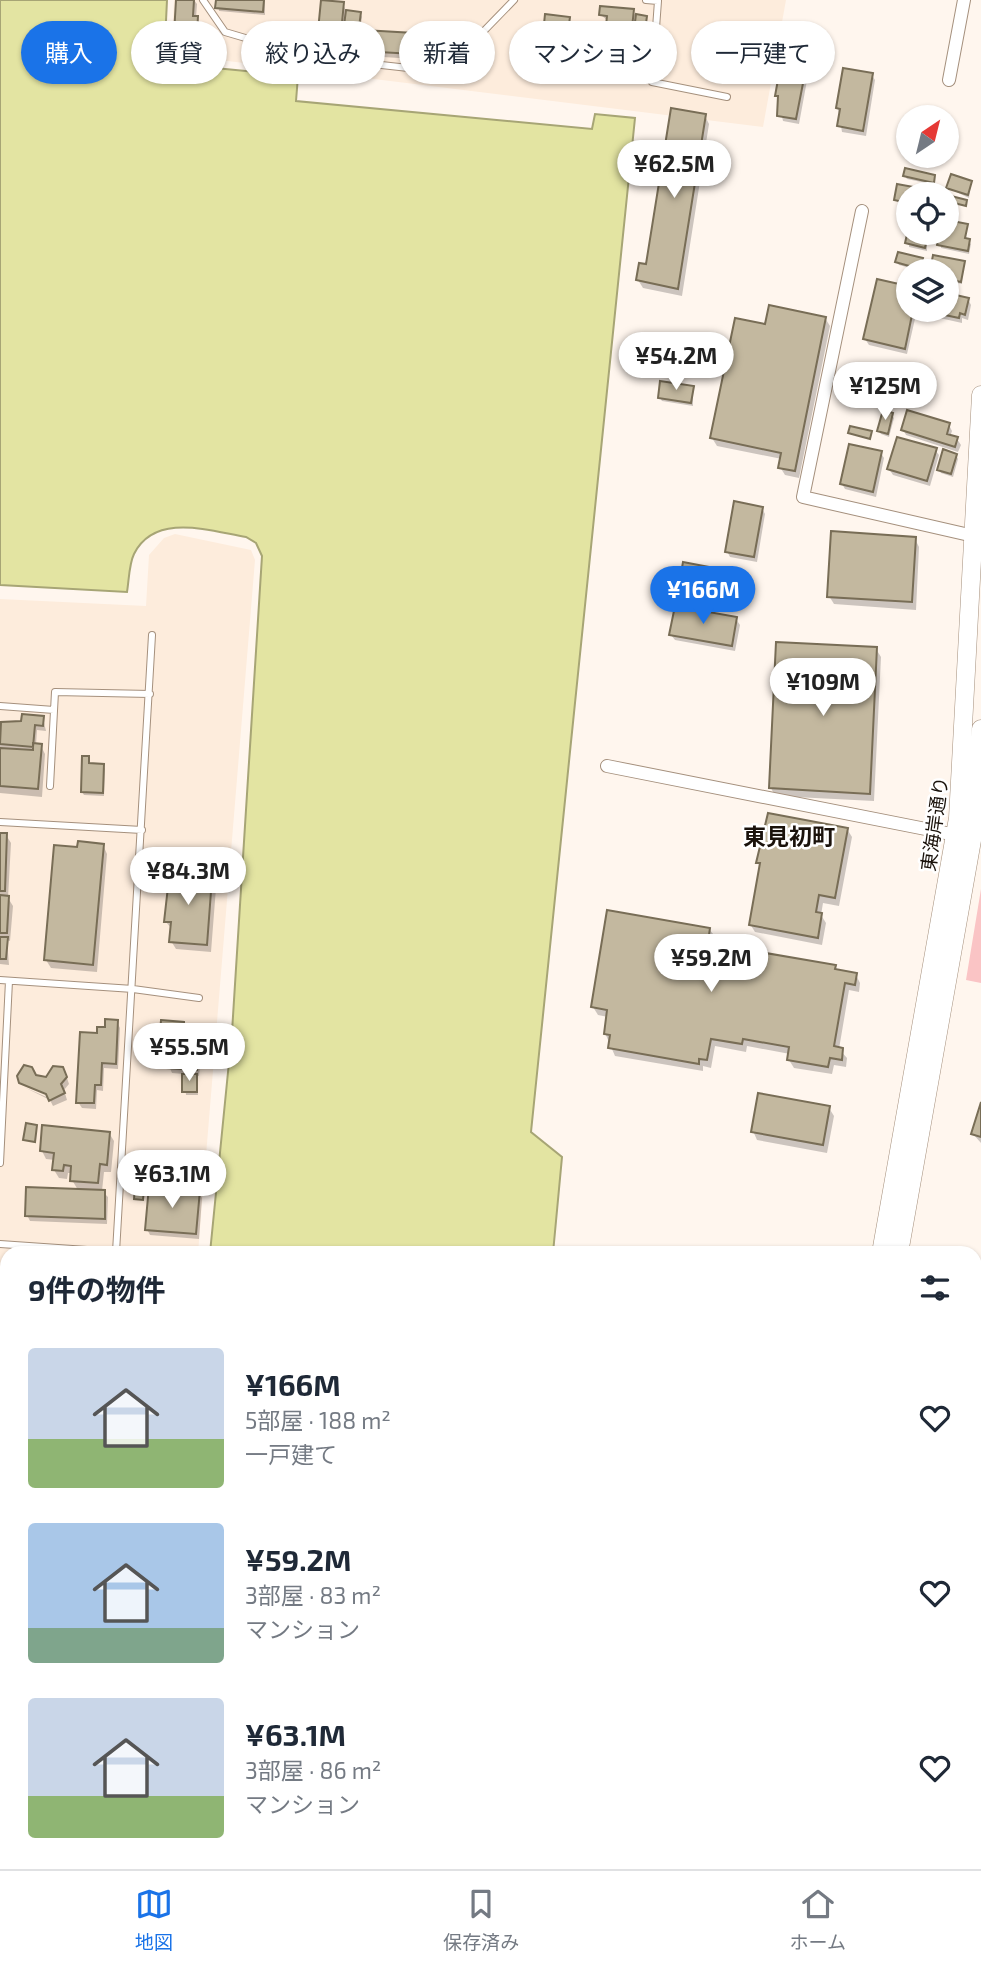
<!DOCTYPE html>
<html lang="ja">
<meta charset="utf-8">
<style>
:root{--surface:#fff;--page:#f6f6f7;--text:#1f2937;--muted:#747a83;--line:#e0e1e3;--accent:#1a73e8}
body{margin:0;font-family:"Exo 2","Noto Sans JP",sans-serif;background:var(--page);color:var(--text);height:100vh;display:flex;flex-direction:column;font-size:26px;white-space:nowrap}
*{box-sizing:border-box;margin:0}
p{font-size:23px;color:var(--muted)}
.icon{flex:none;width:38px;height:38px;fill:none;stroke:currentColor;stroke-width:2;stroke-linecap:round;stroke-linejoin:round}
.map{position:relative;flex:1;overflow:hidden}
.side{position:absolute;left:0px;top:1246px;width:982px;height:623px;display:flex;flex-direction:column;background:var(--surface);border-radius:21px 21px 0 0;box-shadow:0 2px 5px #0004}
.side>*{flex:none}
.top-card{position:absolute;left:21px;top:21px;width:940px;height:63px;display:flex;gap:14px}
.needle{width:46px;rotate:35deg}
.fabs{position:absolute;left:896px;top:105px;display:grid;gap:14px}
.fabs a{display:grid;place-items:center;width:63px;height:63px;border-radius:50%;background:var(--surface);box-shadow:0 2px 5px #0004;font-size:35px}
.price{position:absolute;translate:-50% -60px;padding:0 16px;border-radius:24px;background:#fff;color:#222;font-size:23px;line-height:46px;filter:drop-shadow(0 2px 4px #0008)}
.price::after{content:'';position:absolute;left:50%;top:42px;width:21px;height:16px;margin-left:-10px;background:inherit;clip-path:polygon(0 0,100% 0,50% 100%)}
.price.on{background:var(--accent);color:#fff}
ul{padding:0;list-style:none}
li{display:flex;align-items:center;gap:21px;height:175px;padding:0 28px}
li span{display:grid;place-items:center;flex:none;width:196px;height:140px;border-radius:7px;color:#555}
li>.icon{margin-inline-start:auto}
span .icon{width:84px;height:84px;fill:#fffc;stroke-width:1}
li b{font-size:30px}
h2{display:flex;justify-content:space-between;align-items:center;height:84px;padding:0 28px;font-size:30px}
.chip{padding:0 24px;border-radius:32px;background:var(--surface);box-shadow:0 2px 5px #0004;font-size:24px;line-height:63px}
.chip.on{background:var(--accent);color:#fff}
.menu{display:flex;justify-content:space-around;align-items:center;height:98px;border-top:2px solid var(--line);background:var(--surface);font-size:19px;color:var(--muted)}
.menu a{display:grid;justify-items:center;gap:4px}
.menu .on{color:var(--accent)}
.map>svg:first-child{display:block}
.built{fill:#fdecdc}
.green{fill:#fac4c5}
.water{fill:#e3e4a2;stroke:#a7a575;stroke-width:2}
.shadow{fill:#0003}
.building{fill:#c3b89f;stroke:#786d56;stroke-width:2}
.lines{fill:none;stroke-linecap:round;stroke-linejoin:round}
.lane-casing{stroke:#a5907d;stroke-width:8}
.street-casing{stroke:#a5907d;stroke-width:14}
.secondary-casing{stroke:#a5907d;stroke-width:19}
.lane{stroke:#fff;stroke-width:6}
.street{stroke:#fff;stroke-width:12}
.secondary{stroke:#fff;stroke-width:18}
.rail-casing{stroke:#8b837b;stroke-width:7}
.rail{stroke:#fff;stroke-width:4.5;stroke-dasharray:13;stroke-linecap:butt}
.labels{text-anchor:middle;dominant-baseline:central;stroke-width:5;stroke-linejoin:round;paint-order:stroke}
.street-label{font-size:19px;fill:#1a120b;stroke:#fff}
.quarter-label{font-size:23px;font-weight:bold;fill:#1a120b;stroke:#fff}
</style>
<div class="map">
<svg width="981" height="1869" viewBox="0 0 981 1869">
<rect width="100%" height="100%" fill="#fff6ee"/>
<path class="built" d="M174 0H786L763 127 171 54Z
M175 534 251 550 255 560 198 1253H7V1556L0 1555V599L146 606 149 555 164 538Z"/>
<path class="green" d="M981 889V983L966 980Z
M0 1862 48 1865V1869H0Z"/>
<path class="water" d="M0 0H167L164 63 298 76 296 101 592 129 595 114 635 118 531 1132 562 1157 553 1253H210L232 1032 262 556 256 543 246 537C210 531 155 512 134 554 129 564 129 580 127 592L0 585Z"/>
<path class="shadow" d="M177 0H194L197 4 196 18 200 23 199 57 179 56 175 50Z
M218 0H265V15L219 11Z
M343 4 346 11 360 13 362 17 359 38 347 36 344 31 342 48 322 46 319 40Z
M633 11 636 16 646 18 645 31 635 30 634 37 646 39 645 53H633L632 61 609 59 605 53 608 21 601 15Z
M569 18 568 51 550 48 549 38 544 34Z
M413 35 416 41 415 59 367 56 363 50Z
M805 69 808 75 799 124 783 121 777 95Z
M872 75 875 80 866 136 842 132 838 108Z
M705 116 709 124 682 296 643 288 638 280 648 266Z
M905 176H934L935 185 907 179Z
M971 183 969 198 948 188Z
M899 186 918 190 919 194H908V205L898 203Z
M947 222 966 226V240L971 244 969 254 941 248V233H947Z
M909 233 927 235V251L909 247Z
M934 257 963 262 962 284 947 281V271H931Z
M922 260 921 271 899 265 897 262Z
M878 281 908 288V310H917L907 354 869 345 865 339Z
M947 295 968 299 971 305 968 320 962 318V323L926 315 923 310H947Z
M825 318 830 326 799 478 785 475 780 467 782 459 717 446 712 438 767 326Z
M924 380 926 384 921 406 912 404 911 396 904 391Z
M874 381 872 399 846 393 844 389Z
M693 387V406L662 401 660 398Z
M892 415 894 418 889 437 881 434 879 431Z
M949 425 952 431 950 437 957 439 961 445 958 452 906 435 903 429Z
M935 450 939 455 930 486 893 475 889 469Z
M881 453 884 458 876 497 845 489 842 484Z
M956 455 958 459 953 477 941 473 939 469Z
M762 508 765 514 757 562 730 557 727 551Z
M915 539 919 547 916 610 834 604 829 596Z
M745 575 748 581 743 608 683 597 680 591Z
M736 619 740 625 735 651 675 640 671 635Z
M876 649 881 657 874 801 775 796 771 788Z
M43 718 46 731 37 730 36 745 41 746 45 754 42 797 0 793V728Z
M88 758 90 765 103 766 105 769 104 796 84 795 82 792Z
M847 829 852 837 839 906 823 903 821 915 826 923 822 945 755 932 750 924 761 866 758 862Z
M0 834 6 835 11 843 8 898 13 906 10 941 7 940 9 965 0 964Z
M103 845 107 854 97 972 51 968 46 960 79 849Z
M194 872 198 879 211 880 216 888 211 952 176 949 171 941 172 929 165 921Z
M709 929 723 946 722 953 834 967 837 971 856 975 860 983 859 992 849 990 839 1049 847 1058 846 1067 834 1065 832 1074 794 1068 789 1060 790 1054 747 1046 746 1052 715 1046 711 1068 703 1066V1071L615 1056 605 1033 608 1017 598 1015 593 1007Z
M117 1022 120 1028 118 1069 104 1068 103 1091 97 1090 96 1109 82 1108 78 1102 98 1035Z
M183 1024 186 1029 199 1030 203 1036 199 1076 196 1075 198 1095H186L184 1074 172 1073 169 1066 163 1065 160 1059Z
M66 1075 69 1084 64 1090 67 1100 53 1106 50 1100 24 1087 53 1100 54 1096 21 1082 35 1076 47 1079Z
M981 1107V1143L973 1134Z
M829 1108 834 1116 827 1153 757 1140 753 1131Z
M109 1133 114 1141 111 1172H104L102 1191 108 1197 107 1224 30 1221 27 1215 78 1190 72 1180 73 1173H68L67 1179 59 1178 54 1170 55 1160 46 1159 42 1151Z
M199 1192 202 1198 199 1239 150 1235 147 1229Z
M975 1292 981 1293V1312L975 1310Z
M981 1336V1416L975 1415V1368Z
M0 1675 7 1676V1758L0 1757Z
M0 1769 7 1773 4 1795 0 1794Z
M316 1862H496L495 1869H316Z
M518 1862H661L660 1869H517Z"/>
<path class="building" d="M176 0H194L193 16H198L196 52 173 51Z
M216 0H264L263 12 215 8Z
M321 0 344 2 340 43 317 41Z
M600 6 634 9 629 56 603 54 607 16 599 15Z
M346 10 361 12 358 35 343 33Z
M545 14 570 17 566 48 547 45 548 35 543 34Z
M636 14 647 16 645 31 634 30Z
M363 30 414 33 413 54 362 51Z
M634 36 647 37 645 53 633 52Z
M781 63 806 68 796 119 777 116 778 96H775Z
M843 68 873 73 863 131 837 126 840 109 836 108Z
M671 108 706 114 678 289 636 280 639 263 646 264Z
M905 168 935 175 934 183 903 176Z
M951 174 972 181 968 195 946 188Z
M897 184 919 188 917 194H908V203L894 200Z
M951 196 967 200 966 206 950 202Z
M947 220 968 224 965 238 970 239 968 251 937 245 939 233H947Z
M908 230V233L928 234 925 248 905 243Z
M898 252 923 258 920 269 895 262Z
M933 255 965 261 961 282 947 279V271H930Z
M877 279 908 286V310H913L905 349 863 339Z
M947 293 969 298 965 315 960 313 959 318 921 310H947Z
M769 305 826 317 795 471 778 468 781 453 710 438 735 318 765 324Z
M846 372 875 379 871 397 842 389Z
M906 374 926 379 919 404 908 401 910 394 902 391Z
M882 377 901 383 899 390 880 384Z
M660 381 694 386 691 403 658 398Z
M891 393 897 395 893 405 888 403Z
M883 410 893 413 888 434 877 431Z
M907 410 950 423 947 434 958 437 955 447 901 430Z
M850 426 872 431 870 439 848 433Z
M897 437 937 448 927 481 887 469Z
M849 444 882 451 873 492 840 484Z
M943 449 957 454 951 474 937 470Z
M734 501 763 507 754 557 725 552Z
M831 531 916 537 912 602 827 597Z
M683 562 746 574 740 603 678 591Z
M675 606 737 617 732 646 669 635Z
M776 642 877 647 870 794 769 788Z
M22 714 44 716 43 726 35 725 33 747 0 744 1 722 21 721Z
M33 743 42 744 38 789 0 786V748L33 750Z
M82 756H89V763L104 764 103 793 81 792Z
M768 813 848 828 835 898 819 895 816 912 822 913 818 938 749 925 760 863H756Z
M0 833H7L5 891H0Z
M78 841 104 844 93 965 44 960 54 845 77 847Z
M170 869 195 871V877L212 878 207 945 169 942 171 922H164Z
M0 895 9 896 7 933H0Z
M607 910 710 928 709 935 720 936 718 951 747 956 748 950 836 965 835 969 857 973 855 985 845 983 834 1046 843 1048 842 1060 830 1058 828 1067 787 1060 789 1047 743 1039 742 1044 711 1039 707 1060 699 1059V1064L608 1048 610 1035 604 1034 607 1010 591 1007Z
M0 937H8L6 959H0Z
M105 1019 118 1020 116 1064 102 1063 101 1085H95L94 1103H76L80 1032 97 1033V1027H105Z
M161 1020 184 1022V1027L200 1029 197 1070 167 1068V1060H158Z
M24 1065 32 1067 36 1075 46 1077 53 1066 63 1067 67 1077 61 1084 65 1093 49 1101 46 1094 19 1083 17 1076Z
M182 1074H197V1092H182Z
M758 1093 830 1106 823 1145 751 1132Z
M981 1102V1137L971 1134Z
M26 1123 37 1125 35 1142 23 1140Z
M42 1125 110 1132 107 1165 100 1164 98 1183 70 1181 71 1166 64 1165 63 1171 52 1170 54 1153 40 1151Z
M136 1176 145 1177 143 1200 134 1199Z
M149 1186 200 1190 196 1234 145 1230Z
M26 1187 105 1190V1219L25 1216Z
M975 1290 981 1292V1308L975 1306Z
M2 1305 7 1306V1332H0Z
M980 1333H981V1410L975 1408V1359Z
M0 1673 7 1674V1751L0 1750Z
M975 1706 981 1707V1723L975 1721Z
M0 1767 6 1768 3 1792 0 1791Z
M314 1862H491V1869H314Z
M516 1862H656L655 1869H516Z
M799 1862 818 1869H795Z
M115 1863 134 1869H113Z"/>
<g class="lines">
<defs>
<path id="lane" d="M203 0 225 32 310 57 444 72 514 0
M646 0 658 1 652 82 727 97
M0 706 54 710
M50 786 55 692 150 694
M0 822 142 830
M0 980 133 989 199 998
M0 1163 9 981
M0 1244 116 1252 152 635"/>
<path id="street" d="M949 80 964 0
M862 211 803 497 978 537
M607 766 956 835
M975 1524 981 1526
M975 1691 981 1693"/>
<path id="secondary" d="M881 1253 958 818 981 395
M899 1253 974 829 981 729
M0 1567H7
M0 1583 7 1584
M975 1756 981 1760
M975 1771 981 1775
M73 1869V1862
M728 1869 731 1862
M749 1869 752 1862"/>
</defs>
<use href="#lane" class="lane-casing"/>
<use href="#street" class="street-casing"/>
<use href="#secondary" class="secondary-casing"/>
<use href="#lane" class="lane"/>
<use href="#street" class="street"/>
<use href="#secondary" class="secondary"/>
<defs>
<path id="rail" d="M0 1343H7
M0 1356 7 1357"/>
</defs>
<use href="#rail" class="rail-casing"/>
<use href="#rail" class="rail"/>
</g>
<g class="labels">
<g class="street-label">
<text transform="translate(934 824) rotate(-82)">東海岸通り</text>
</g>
<g class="quarter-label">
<text x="789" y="836">東見初町</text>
</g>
</g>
</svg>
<div class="fabs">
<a><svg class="needle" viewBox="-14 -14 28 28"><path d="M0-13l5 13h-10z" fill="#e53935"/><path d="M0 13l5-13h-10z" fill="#747a83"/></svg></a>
<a><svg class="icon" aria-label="locate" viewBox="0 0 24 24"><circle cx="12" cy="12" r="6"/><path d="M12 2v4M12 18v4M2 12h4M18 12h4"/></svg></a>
<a><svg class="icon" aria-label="layers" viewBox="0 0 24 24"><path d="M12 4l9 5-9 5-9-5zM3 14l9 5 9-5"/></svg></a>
</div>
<b class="price" style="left:674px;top:200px">¥62.5M</b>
<b class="price" style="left:676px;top:392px">¥54.2M</b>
<b class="price" style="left:885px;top:422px">¥125M</b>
<b class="price on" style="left:703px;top:626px">¥166M</b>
<b class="price" style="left:823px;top:718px">¥109M</b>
<b class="price" style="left:188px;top:907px">¥84.3M</b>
<b class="price" style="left:711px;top:994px">¥59.2M</b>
<b class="price" style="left:189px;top:1083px">¥55.5M</b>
<b class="price" style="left:172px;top:1210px">¥63.1M</b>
<div class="top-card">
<a class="chip on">購入</a>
<a class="chip">賃貸</a>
<a class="chip">絞り込み</a>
<a class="chip">新着</a>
<a class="chip">マンション</a>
<a class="chip">一戸建て</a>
</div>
<section class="side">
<h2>9件の物件<svg class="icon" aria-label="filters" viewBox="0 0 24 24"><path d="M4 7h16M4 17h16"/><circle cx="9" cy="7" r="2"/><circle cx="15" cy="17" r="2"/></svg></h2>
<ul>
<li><span style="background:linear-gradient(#c9d6e8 65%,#8fb573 0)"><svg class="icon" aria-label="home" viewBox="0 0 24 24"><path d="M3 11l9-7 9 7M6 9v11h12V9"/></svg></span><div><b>¥166M</b><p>5部屋 · 188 m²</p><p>一戸建て</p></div><svg class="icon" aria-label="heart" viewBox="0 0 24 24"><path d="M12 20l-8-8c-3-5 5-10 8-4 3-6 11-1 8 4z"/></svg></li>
<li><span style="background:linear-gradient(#a9c7e8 75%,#7fa58c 0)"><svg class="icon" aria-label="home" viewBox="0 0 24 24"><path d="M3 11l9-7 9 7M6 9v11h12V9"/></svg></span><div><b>¥59.2M</b><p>3部屋 · 83 m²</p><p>マンション</p></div><svg class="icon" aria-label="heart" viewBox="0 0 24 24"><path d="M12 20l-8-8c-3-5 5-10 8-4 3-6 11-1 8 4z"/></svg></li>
<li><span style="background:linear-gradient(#c9d6e8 70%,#8fb573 0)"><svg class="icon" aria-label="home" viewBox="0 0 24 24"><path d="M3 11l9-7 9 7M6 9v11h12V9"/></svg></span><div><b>¥63.1M</b><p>3部屋 · 86 m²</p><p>マンション</p></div><svg class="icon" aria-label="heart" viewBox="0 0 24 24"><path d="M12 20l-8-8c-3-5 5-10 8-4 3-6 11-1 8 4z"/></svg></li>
</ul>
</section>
</div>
<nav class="menu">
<a class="on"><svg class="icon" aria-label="map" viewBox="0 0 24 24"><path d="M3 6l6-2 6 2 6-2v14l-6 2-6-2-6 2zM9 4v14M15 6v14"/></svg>地図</a>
<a><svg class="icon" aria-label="saved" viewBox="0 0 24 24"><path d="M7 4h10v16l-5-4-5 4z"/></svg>保存済み</a>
<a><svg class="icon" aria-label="home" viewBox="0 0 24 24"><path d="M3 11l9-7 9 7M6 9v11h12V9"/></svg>ホーム</a>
</nav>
